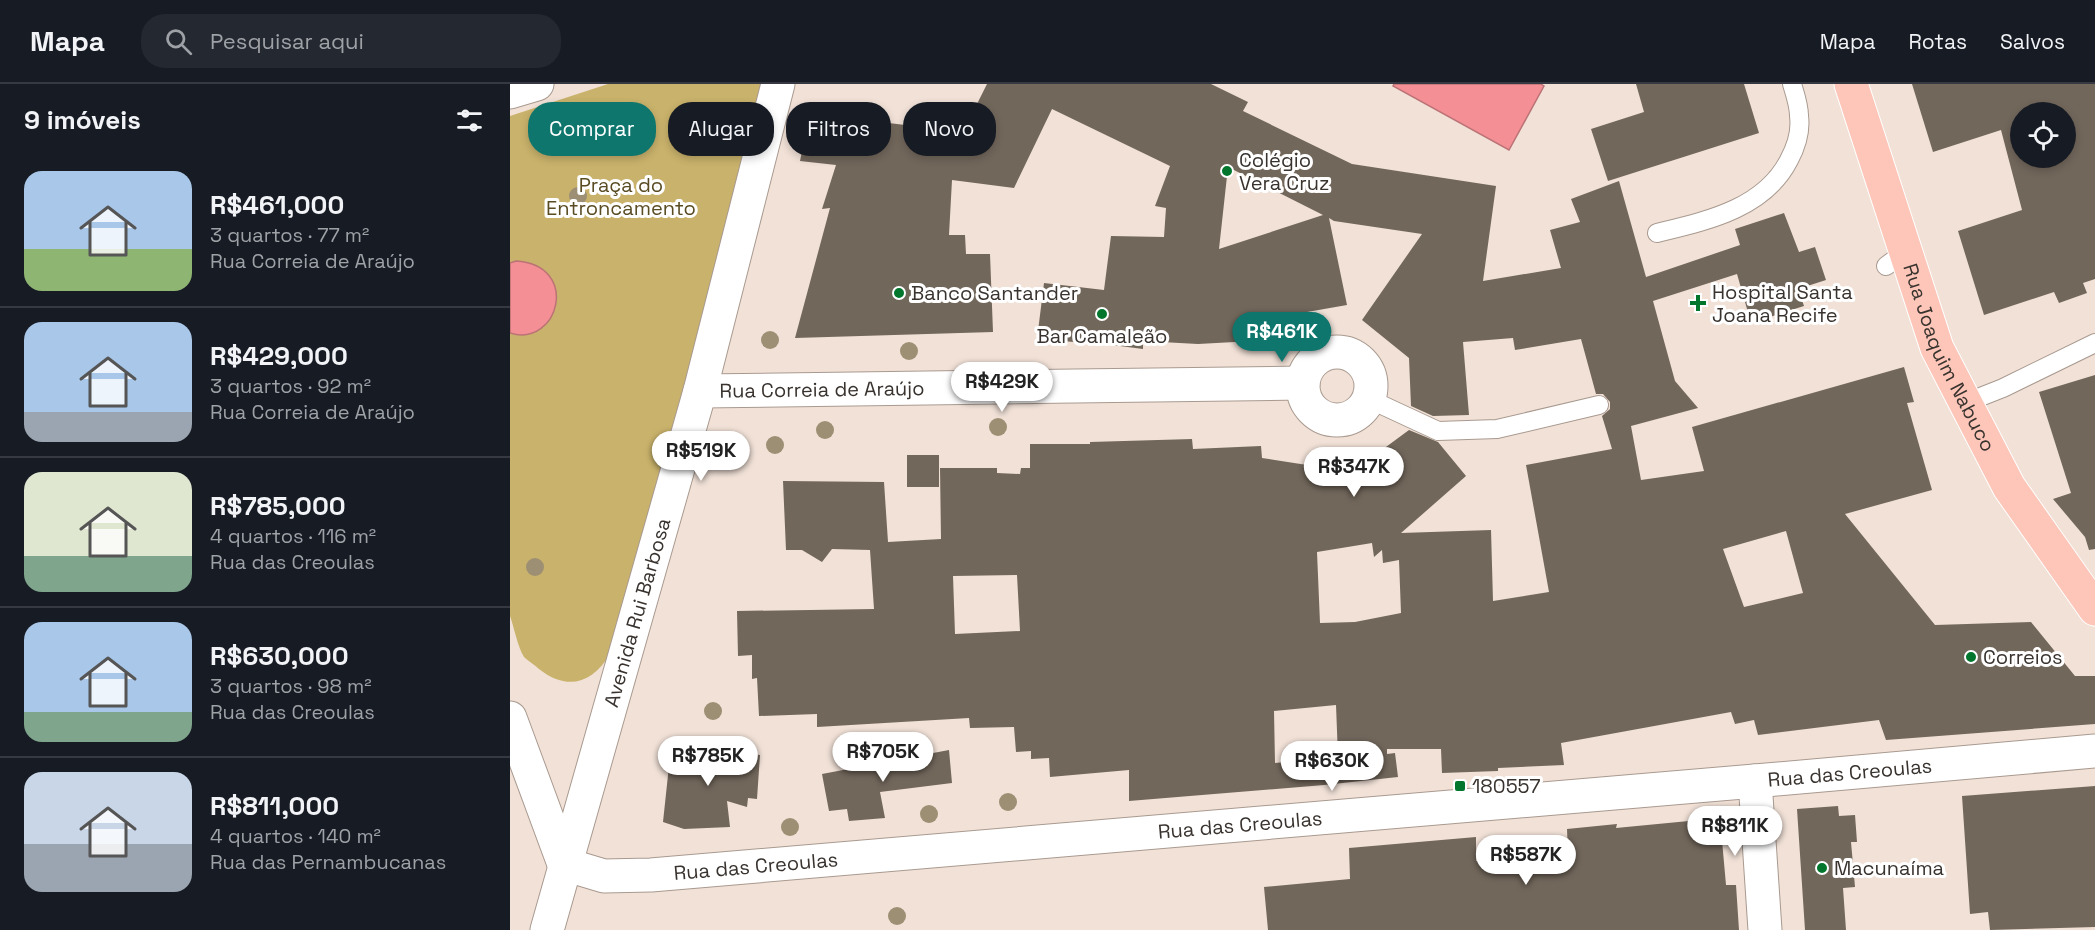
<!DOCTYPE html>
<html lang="pt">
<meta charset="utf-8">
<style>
:root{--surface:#171b24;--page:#242831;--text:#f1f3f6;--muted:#9ea1a6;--line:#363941;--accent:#0f766e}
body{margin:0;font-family:"Space Grotesk",sans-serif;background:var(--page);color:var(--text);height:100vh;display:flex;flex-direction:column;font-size:22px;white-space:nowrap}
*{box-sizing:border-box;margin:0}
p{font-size:20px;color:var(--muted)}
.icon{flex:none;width:33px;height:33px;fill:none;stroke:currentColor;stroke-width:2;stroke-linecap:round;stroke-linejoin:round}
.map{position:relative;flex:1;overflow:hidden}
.side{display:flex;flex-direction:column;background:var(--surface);width:510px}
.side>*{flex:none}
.top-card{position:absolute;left:18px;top:18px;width:570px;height:54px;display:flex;gap:12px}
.controls{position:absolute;left:1500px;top:18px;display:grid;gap:12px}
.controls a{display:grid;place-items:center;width:66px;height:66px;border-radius:50%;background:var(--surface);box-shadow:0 3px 9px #0003;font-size:30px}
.price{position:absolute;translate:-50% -51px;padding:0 14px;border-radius:21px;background:#fff;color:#222;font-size:20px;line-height:39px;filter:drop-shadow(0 2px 3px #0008)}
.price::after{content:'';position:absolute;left:50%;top:36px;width:18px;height:14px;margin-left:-9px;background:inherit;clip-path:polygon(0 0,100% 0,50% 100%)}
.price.active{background:var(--accent);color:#fff}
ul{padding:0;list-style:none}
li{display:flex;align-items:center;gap:18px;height:150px;padding:0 24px}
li+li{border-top:2px solid var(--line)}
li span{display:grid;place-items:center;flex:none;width:168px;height:120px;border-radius:18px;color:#555}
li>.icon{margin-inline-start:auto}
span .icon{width:72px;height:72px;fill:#fffc;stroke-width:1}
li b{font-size:26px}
h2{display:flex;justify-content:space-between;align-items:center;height:72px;padding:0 24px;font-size:26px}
.chip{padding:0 21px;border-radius:24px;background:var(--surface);box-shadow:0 3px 9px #0003;font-size:21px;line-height:54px}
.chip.active{background:var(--accent);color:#fff}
header{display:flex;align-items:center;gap:36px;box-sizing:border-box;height:84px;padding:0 30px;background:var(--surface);border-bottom:2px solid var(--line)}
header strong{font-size:28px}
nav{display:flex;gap:33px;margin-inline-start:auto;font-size:21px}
.search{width:420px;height:54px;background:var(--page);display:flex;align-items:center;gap:15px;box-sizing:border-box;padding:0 21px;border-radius:24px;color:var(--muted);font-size:22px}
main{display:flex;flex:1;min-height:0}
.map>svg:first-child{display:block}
.green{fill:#c9b26b}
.water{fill:#f48f95;stroke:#bc7376;stroke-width:1.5}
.building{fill:#72675b;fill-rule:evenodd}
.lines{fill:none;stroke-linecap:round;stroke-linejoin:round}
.service-casing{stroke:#a99a90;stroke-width:20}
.minor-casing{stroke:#a99a90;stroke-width:35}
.tertiary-casing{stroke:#a99a90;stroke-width:35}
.secondary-casing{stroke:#a99a90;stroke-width:35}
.primary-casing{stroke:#fff;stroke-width:35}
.service{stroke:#fff;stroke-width:18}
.minor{stroke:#fff;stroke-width:33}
.tertiary{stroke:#fff;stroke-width:33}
.secondary{stroke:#fff;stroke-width:33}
.primary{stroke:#fdc6b8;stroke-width:33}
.tree{fill:#9d8f74}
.poi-dot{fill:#01762c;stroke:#fff;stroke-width:2}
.labels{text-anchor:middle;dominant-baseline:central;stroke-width:6;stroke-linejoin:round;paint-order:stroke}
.poi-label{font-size:20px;fill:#39332f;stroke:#fff;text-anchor:start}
.park-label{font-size:20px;fill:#594c23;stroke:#fff}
.street-label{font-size:20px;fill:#39332f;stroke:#fff}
</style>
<header>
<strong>Mapa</strong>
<div class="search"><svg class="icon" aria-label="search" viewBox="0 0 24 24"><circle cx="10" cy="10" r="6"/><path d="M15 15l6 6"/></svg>Pesquisar aqui</div>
<nav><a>Mapa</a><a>Rotas</a><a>Salvos</a></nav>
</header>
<main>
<section class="side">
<h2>9 imóveis<svg class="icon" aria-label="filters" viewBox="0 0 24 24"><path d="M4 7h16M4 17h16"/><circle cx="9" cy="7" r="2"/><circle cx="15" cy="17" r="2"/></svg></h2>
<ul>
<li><span style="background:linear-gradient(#a9c7e8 65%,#8fb573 0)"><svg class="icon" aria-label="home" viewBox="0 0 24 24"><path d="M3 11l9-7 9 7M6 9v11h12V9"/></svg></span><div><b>R$461,000</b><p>3 quartos · 77 m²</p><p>Rua Correia de Araújo</p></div></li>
<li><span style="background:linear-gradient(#a9c7e8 75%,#9aa5b1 0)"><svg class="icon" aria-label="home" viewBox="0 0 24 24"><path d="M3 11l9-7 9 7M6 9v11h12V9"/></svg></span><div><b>R$429,000</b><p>3 quartos · 92 m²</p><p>Rua Correia de Araújo</p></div></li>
<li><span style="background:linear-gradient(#dfe7d0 70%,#7fa58c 0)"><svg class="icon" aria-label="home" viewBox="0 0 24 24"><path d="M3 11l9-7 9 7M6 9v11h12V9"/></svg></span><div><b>R$785,000</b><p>4 quartos · 116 m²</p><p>Rua das Creoulas</p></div></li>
<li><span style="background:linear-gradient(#a9c7e8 75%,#7fa58c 0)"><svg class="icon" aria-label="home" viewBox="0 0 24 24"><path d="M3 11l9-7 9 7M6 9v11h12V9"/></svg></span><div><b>R$630,000</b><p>3 quartos · 98 m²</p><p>Rua das Creoulas</p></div></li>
<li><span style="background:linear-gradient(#c9d6e8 60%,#9aa5b1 0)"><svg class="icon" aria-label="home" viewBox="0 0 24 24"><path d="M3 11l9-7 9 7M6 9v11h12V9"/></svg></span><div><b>R$811,000</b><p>4 quartos · 140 m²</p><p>Rua das Pernambucanas</p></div></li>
</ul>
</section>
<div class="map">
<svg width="1585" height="846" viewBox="0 0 1585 846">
<rect width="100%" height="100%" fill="#f1e1d7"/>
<path class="green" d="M98 0H256L202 205 100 570C82 600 57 607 29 585 25 581 18 577 14 573 8 564 4 543 0 532V32Z"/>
<path class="water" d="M884 0H1031L1034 2 999 66 883 2Z
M6 177C71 181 49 264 0 249V179Z"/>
<path class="building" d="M477 0H701L738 18 733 27 842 80 986 102 973 197 1051 184 1040 146 1070 138 1061 115 1109 97 1136 193 1230 161 1225 145 1274 129 1289 168 1305 163 1316 196 1288 205 1294 222 1241 239 1227 190 1143 217 1165 297 1188 324 1121 342 1131 396 1194 387 1182 343 1394 283 1404 318 1397 319 1422 406 1335 430 1425 541 1521 538 1565 592H1585V640L1376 656 1369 636 1248 651 1244 636 1225 640 1221 628 1051 659 1054 681 988 684V687L932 689 931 665H877V670L885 669 888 693 814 701 619 717V686L540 693 539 674 521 675V667L506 668 504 643 460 644 459 634 307 643V630L249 632 247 594 242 595V571L228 572 227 527 364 525 360 466 322 465 312 478 292 466H276L273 397 374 398 378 458 431 455 430 384H487V389L510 390 511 384H520V360H580V358L682 355 683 365 751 362 752 374 842 388 899 346 928 358 956 392 891 449 981 446 983 517 1039 508 1016 381 1102 365 1092 332 1100 325V318L1093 310H1086L1071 255 1005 266 1003 254 953 258 959 331 923 332 901 322 899 274 852 236 912 150 824 137 819 134 837 221 752 236V244L743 245V257L688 260 633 257V265L564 256V258L527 255 534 199 594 206 601 152 654 153 656 124 645 122 660 82 542 25 504 104 442 96 439 151H455L456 170H480L483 248 285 254 320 124 312 125 326 81 290 77 298 37 352 44 354 36 453 48ZM718 83 813 131 709 165ZM1276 447 1293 509 1234 523 1213 465ZM862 459 864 473 872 466 873 479 889 476 891 529 845 538 810 539 807 468ZM507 491 510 547 445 550 443 492ZM826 621 828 673 765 679 764 627Z
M1126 0H1234L1249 49 1098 97 1081 45 1134 28Z
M1402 0H1585V195L1573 199 1577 209 1549 219 1544 208 1474 231 1448 147 1512 126 1491 46 1423 68ZM1510 28H1556V74H1510Z
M1585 291V465L1579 466 1575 453 1543 415 1561 409 1529 308Z
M397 371H429V403H397Z
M161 663 250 671 247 715 238 714 237 723 217 717 220 743 174 745 153 738Z
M439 666 442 699 370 708 375 734 339 737 337 725 319 727 312 690Z
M1585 702V843L1480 846 1478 828 1460 830 1452 712Z
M1328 722 1329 732 1345 731 1347 758H1341L1345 803 1333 804 1336 846H1295L1287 725Z
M1210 734 1216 801H1226L1229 846H758L754 803 840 795 839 764 966 753V777L1058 772 1057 745 1107 740 1106 744Z"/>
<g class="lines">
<defs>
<path id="service" d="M1147 149C1196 137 1254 125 1279 76 1286 63 1291 47 1289 32 1289 21 1285 10 1282 0
M1376 182 1396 167
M859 315 928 347 987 345 1089 321
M1455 319 1493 304 1585 259"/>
<g id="minor">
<circle cx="827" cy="302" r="34"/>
<path id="s1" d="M190 307 793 299"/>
</g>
<path id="tertiary" d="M1245 697 1255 846"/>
<g id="secondary">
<path d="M0 8 27 0"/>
<path d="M0 634 54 780"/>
<path id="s2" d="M54 780 94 792 141 791 1245 697 1585 667"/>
<path id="s3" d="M37 846 190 307 268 0"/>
</g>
<g id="primary">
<path id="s4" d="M1341 0 1427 264 1499 403 1585 525"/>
</g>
</defs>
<use href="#service" class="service-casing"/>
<use href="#minor" class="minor-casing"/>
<use href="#tertiary" class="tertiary-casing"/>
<use href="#secondary" class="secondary-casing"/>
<use href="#primary" class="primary-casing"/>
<use href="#service" class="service"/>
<use href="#minor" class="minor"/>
<use href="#tertiary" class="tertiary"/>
<use href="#secondary" class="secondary"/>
<use href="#primary" class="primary"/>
</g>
<g class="tree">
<circle cx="68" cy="112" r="9"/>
<circle cx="260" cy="256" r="9"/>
<circle cx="399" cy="267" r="9"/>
<circle cx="488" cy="343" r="9"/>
<circle cx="315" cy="346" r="9"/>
<circle cx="265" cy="361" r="9"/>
<circle cx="25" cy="483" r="9"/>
<circle cx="203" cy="627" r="9"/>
<circle cx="498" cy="718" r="9"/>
<circle cx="419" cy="730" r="9"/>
<circle cx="280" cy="743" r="9"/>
<circle cx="387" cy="832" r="9"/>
</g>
<g class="poi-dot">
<circle cx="717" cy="87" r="6"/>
<circle cx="389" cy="209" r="6"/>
<path d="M1185 210h6v6h6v6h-6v6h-6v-6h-6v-6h6z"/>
<circle cx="592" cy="230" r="6"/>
<circle cx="1461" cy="573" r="6"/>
<rect x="944" y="696" width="12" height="12" rx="3"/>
<circle cx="1312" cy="784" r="6"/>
</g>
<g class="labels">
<g class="poi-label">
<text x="729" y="76">Colégio<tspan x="729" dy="23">Vera Cruz</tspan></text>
<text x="1202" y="208">Hospital Santa<tspan x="1202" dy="23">Joana Recife</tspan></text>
<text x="401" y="209">Banco Santander</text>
<text x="592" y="252" text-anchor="middle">Bar Camaleão</text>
<text x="1473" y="573">Correios</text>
<text x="962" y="702">180557</text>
<text x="1324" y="784">Macunaíma</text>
</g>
<g class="park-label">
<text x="111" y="101">Praça do<tspan x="111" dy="23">Entroncamento</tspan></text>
</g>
<g class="street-label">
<text stroke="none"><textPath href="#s4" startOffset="291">Rua Joaquim Nabuco</textPath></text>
<text stroke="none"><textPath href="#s1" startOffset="122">Rua Correia de Araújo</textPath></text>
<text stroke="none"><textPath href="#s3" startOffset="330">Avenida Rui Barbosa</textPath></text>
<text stroke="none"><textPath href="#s2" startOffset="1292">Rua das Creoulas</textPath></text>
<text stroke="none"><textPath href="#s2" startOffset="680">Rua das Creoulas</textPath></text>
<text stroke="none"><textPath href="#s2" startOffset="194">Rua das Creoulas</textPath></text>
</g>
</g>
</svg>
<div class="controls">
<a><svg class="icon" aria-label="locate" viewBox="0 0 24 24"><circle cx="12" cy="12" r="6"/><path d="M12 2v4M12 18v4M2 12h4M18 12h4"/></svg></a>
</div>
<b class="price active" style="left:772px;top:279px">R$461K</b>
<b class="price" style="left:492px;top:329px">R$429K</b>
<b class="price" style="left:191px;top:398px">R$519K</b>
<b class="price" style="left:844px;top:414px">R$347K</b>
<b class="price" style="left:373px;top:699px">R$705K</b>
<b class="price" style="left:198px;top:703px">R$785K</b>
<b class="price" style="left:822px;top:708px">R$630K</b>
<b class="price" style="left:1225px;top:773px">R$811K</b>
<b class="price" style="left:1016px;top:802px">R$587K</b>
<div class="top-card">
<a class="chip active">Comprar</a>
<a class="chip">Alugar</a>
<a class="chip">Filtros</a>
<a class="chip">Novo</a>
</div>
</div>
</main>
